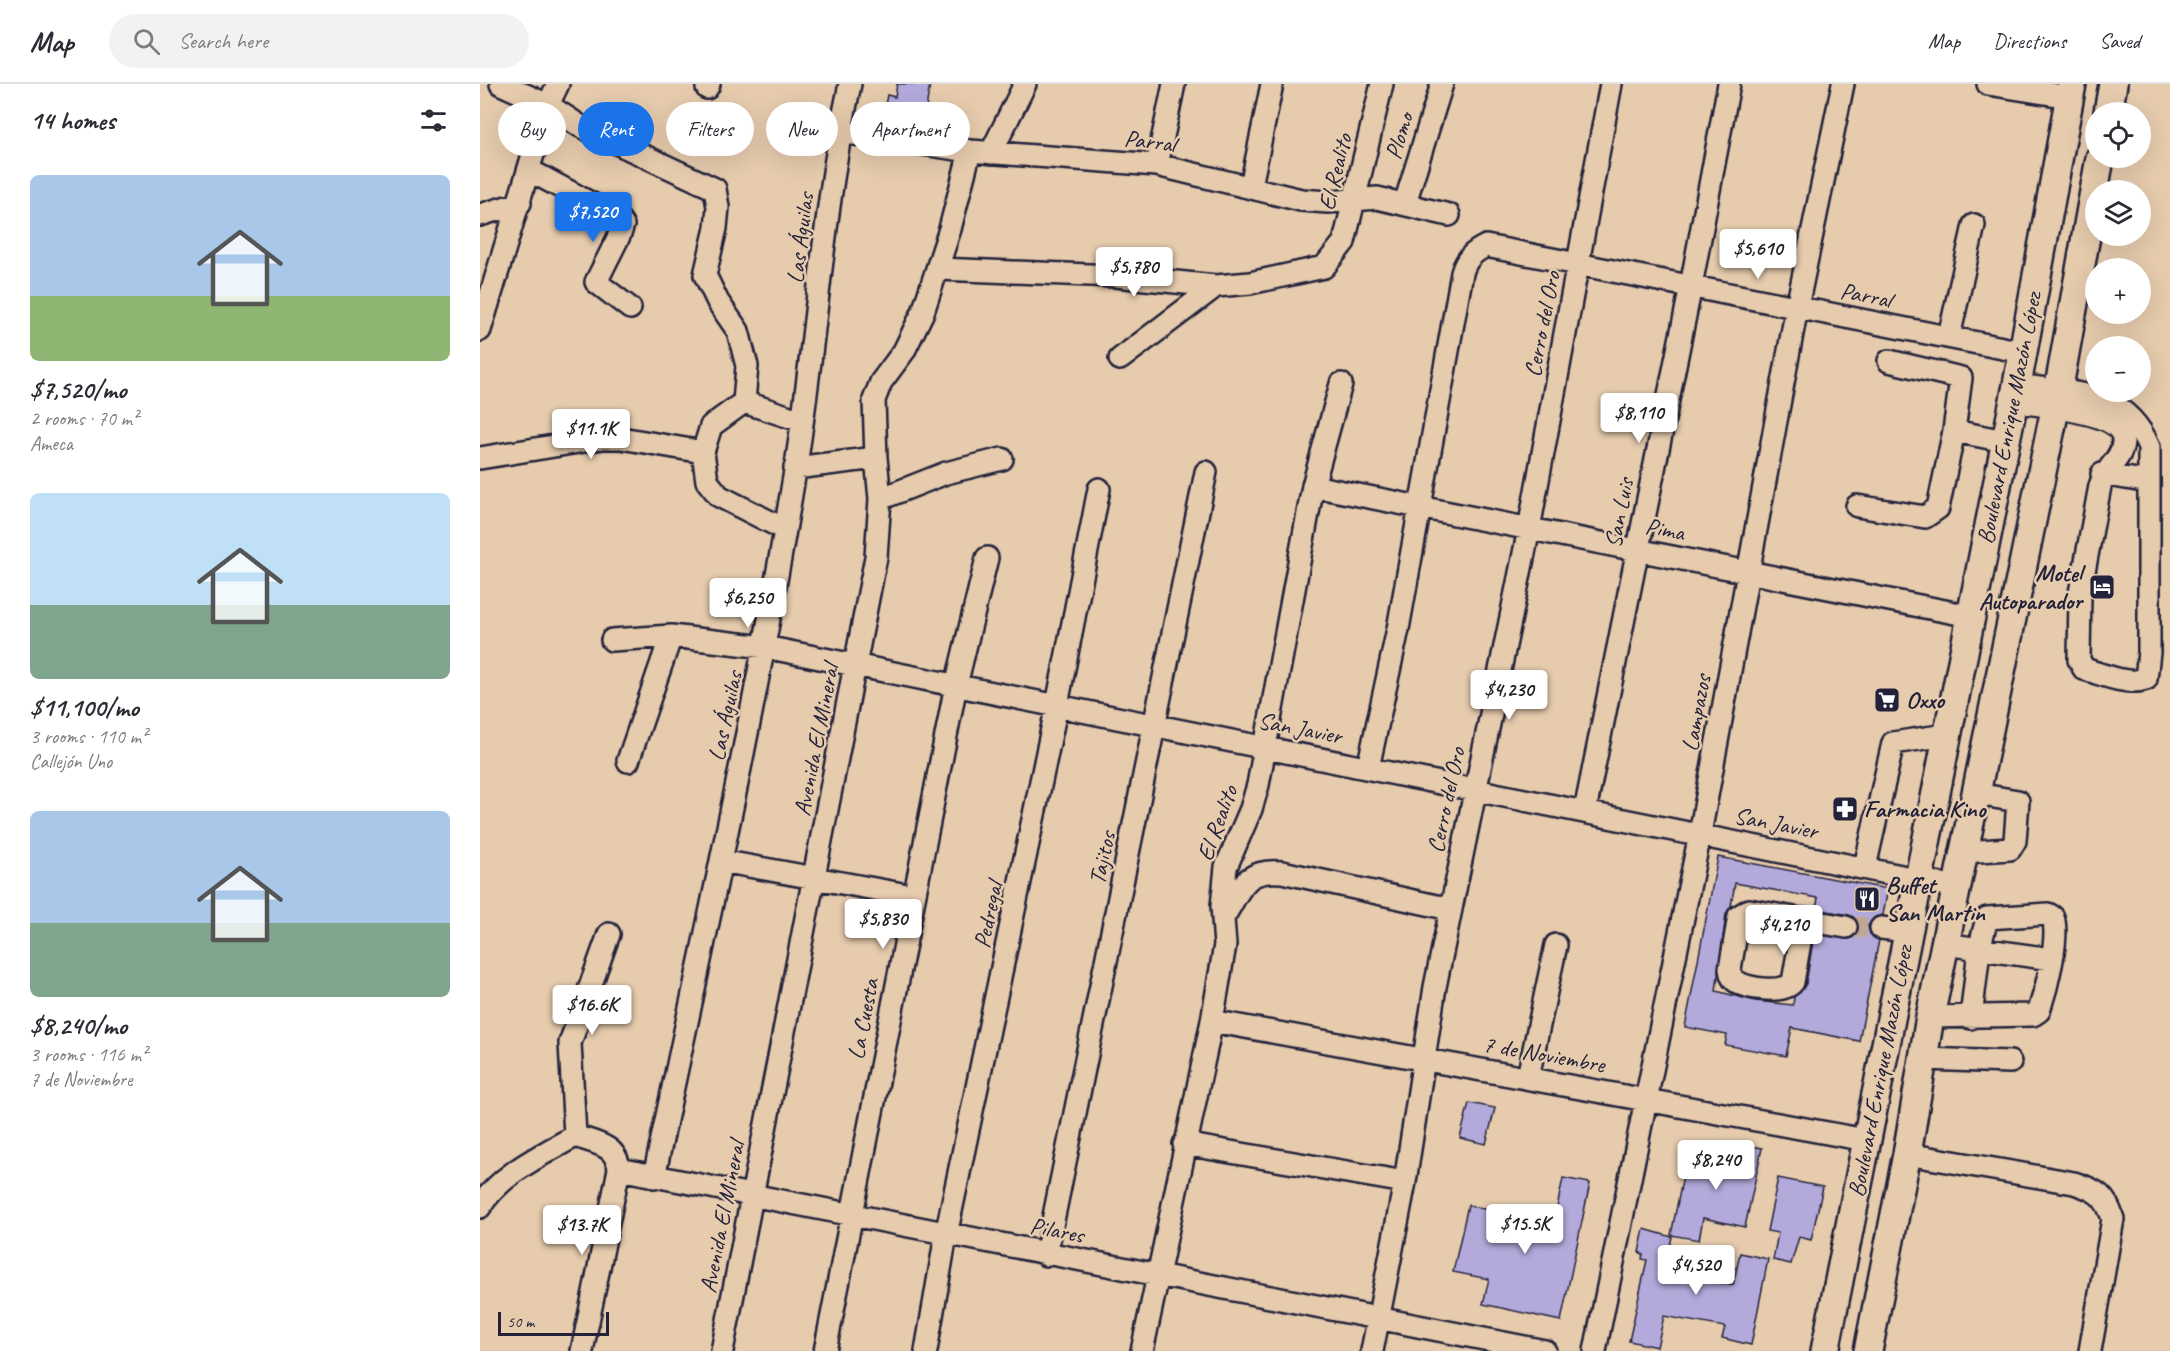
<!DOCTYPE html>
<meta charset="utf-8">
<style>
:root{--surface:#fff;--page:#f2f2f3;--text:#2b2b33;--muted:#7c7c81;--line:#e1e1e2;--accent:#1a73e8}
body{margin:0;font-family:Caveat,sans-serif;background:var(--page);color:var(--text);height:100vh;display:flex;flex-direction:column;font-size:22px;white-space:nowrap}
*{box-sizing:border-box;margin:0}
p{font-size:20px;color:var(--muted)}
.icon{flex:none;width:33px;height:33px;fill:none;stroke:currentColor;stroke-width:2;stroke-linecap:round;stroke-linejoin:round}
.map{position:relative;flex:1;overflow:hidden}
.side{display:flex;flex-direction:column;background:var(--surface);width:480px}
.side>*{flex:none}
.guide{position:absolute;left:18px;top:18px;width:570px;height:54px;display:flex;gap:12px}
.tools{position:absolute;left:1605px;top:18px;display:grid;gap:12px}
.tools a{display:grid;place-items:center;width:66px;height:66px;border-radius:50%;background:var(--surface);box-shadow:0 6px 24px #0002;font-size:30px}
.scale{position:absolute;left:18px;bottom:15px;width:111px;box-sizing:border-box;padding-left:6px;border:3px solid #22223b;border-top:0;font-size:16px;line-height:21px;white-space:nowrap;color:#22223b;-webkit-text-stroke:4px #e6cbad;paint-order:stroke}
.price{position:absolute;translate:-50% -51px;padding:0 14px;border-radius:6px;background:#fff;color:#222;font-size:20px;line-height:39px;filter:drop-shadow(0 2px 3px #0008)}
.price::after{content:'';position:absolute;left:50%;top:36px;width:18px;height:14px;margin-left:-9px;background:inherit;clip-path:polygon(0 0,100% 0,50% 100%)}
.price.selected{background:var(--accent);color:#fff}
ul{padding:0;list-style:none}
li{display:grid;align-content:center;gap:12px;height:318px;padding:0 30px}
li span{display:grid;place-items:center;height:186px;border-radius:9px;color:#555}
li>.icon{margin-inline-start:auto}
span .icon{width:108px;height:108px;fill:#fffc;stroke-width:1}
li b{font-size:26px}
h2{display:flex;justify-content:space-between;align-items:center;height:72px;padding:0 30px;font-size:26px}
.chip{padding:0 21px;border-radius:27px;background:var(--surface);box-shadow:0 6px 24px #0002;font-size:21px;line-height:54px}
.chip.selected{background:var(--accent);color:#fff}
header{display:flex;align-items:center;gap:36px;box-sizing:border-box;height:84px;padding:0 30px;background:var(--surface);border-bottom:2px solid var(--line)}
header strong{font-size:28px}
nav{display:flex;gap:33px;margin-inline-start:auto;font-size:21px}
.search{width:420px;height:54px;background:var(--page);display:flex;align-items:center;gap:15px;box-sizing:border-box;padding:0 21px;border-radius:33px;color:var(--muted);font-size:22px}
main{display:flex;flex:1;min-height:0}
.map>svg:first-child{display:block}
.building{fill:#b3aadb;stroke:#22223b;stroke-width:1.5;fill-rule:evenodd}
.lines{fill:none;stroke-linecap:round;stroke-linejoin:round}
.minor-tunnel{stroke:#bfa996;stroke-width:21;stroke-dasharray:21 10;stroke-linecap:butt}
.minor-casing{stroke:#22223b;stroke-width:26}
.major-casing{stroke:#22223b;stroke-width:32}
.minor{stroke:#e6cbad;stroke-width:21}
.major{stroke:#e6cbad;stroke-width:27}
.labels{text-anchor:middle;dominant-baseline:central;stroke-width:5;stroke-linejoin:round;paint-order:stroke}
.street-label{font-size:24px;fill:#22223b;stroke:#e6cbad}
.poi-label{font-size:24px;font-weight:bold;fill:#22223b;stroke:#e6cbad;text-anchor:start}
</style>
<header>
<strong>Map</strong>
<div class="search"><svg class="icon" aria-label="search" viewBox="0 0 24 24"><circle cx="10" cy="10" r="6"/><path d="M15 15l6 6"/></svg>Search here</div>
<nav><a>Map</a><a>Directions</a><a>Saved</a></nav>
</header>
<main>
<section class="side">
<h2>14 homes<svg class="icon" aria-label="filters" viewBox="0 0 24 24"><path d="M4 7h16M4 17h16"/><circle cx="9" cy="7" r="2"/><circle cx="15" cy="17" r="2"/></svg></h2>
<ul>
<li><span style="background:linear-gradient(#a9c7e8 65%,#8fb573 0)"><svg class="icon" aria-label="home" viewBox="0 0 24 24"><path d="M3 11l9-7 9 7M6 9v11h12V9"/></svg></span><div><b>$7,520/mo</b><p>2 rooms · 70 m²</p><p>Ameca</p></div></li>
<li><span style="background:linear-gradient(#bfe0f5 60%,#7fa58c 0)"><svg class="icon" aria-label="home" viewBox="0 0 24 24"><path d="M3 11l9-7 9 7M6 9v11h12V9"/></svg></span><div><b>$11,100/mo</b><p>3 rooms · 110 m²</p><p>Callejón Uno</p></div></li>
<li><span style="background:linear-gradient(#a9c7e8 60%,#7fa58c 0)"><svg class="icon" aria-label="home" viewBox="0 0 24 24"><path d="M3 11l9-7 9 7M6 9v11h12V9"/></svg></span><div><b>$8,240/mo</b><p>3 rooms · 116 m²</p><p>7 de Noviembre</p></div></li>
</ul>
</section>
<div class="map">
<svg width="1690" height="1267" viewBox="0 0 1690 1267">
<rect width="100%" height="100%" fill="#e6cbad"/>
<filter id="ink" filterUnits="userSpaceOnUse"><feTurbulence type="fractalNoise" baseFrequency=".0167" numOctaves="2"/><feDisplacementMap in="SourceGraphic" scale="12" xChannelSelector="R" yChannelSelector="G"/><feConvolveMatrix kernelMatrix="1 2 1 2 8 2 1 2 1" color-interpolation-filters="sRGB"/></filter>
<g filter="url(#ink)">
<path class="building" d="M417 0H450L443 43 402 36 407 11 415 13Z
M1238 773 1408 805 1403 831 1395 833 1388 842 1390 850 1399 856 1379 957 1312 944 1306 972 1245 961 1247 951 1205 943ZM1255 799 1338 814 1336 825 1369 831 1378 838 1376 851 1370 855 1334 850 1326 900 1314 913 1313 921 1275 917 1236 907 1246 830 1251 822Z
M989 1019 1015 1024 1006 1060 980 1054Z
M1256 1059 1282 1064 1265 1143 1223 1134 1219 1156 1191 1151 1207 1072 1251 1079Z
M1083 1094 1110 1099 1081 1237 1003 1220 1009 1195 973 1188 988 1121 1073 1143Z
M1298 1094 1343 1103 1331 1156 1319 1153 1311 1180 1293 1176 1298 1149 1287 1147Z
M1164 1145 1192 1153 1185 1183 1195 1185 1193 1192 1253 1201 1260 1169 1288 1175 1271 1261 1242 1254 1245 1243 1184 1232 1177 1263 1149 1257 1167 1176 1162 1175 1163 1170 1159 1168Z"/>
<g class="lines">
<path class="minor-tunnel" d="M1366 843 1401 844"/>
<defs>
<path id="minor" d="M21 0 68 21 100 42 235 105 238 123 236 144 225 191 238 218 258 247 267 282 264 318
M1508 0 1590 13
M227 4 229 0
M360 48 490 67 677 81 821 116 848 118 897 114 969 131
M511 69 545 0
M677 81 694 0
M49 86 138 134 143 141 140 150 116 198 150 224
M771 102 792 0
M925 119 962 0
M0 131 40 119
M459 185 635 192 736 202 770 199 844 183 864 158 902 0
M0 246 68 21 78 0
M1469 253 1494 141
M640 275 736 202
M1533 317C1557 322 1646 326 1643 358 1642 376 1624 385 1620 402L1600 509 1599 576 1604 585C1622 590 1647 602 1666 595L1669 568V363C1644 304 1591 310 1537 301
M1474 347 1525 357
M0 374 123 354H141L223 368
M315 384 396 374
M1622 390 1669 398
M833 402 1490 532
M400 415 466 389 522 375
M1377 422 1445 433 1458 424 1474 347 1481 294 1409 277
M304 445 239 412 227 397 223 368 231 342 264 318 322 337
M132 556 191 552 285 563 1476 803
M148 677 191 552
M888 684 918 545 982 189C986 175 993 168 1006 162L1543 268
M1105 727 1211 202 1249 0
M1484 768 1530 765 1535 757 1538 717 1496 710
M241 777 433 812
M1385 783 1413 659 1466 651
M743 834C762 804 763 785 802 788L970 825
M1324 835 1313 898C1304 910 1269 905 1257 898 1252 895 1251 891 1250 885L1259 832 1269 826 1366 843
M1401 844 1427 847
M1465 860 1571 875
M1450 933 1553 931 1559 927C1566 906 1580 854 1573 833L1568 830 1507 834 1499 866 1491 934
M732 937 1386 1056
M1443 975 1530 978
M1048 993 1076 861
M95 1052C115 1059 137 1061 139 1085L1065 1267
M95 1052 90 959 129 850
M704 1060 925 1098
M1427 1070 1594 1099C1617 1106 1626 1112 1633 1135L1610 1267
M174 1093C224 856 277 620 316 381 336 255 343 125 370 0
M0 1123C20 1090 62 1071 95 1052
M566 1171 726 388
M102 1267 139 1085
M242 1267 396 473 400 415 396 374 394 316 401 298 424 267 443 228 470 145 490 67
M345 1267 476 601 507 474
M446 1267 466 1151 577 621 619 405
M662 1267 732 937 745 861 742 822 746 783 771 725 778 701 833 402 861 300
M892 1267 925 1098 955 903 1049 445 1131 0
M1115 1267 1220 750 1317 223 1363 0"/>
<path id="major" d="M1628 28 1633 0
M1345 1267 1537 301 1592 0
M1388 1267 1427 1070 1450 933 1575 325 1620 74"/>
</defs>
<use href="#minor" class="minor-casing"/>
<use href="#major" class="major-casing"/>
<use href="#minor" class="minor"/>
<use href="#major" class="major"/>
</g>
</g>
<defs>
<symbol id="hotel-square" viewBox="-11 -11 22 22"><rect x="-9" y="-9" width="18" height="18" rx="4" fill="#22223b" stroke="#e6cbad"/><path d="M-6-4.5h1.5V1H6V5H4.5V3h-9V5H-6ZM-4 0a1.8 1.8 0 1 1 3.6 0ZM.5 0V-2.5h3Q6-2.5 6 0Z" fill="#fff"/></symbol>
<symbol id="supermarket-square" viewBox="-11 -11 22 22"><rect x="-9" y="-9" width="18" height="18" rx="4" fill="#22223b" stroke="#e6cbad"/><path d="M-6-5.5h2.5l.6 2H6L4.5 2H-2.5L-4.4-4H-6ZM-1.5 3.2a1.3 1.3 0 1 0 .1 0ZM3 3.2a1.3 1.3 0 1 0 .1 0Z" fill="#fff"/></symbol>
<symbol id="pharmacy-square" viewBox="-11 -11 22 22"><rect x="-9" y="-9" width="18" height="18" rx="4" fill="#22223b" stroke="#e6cbad"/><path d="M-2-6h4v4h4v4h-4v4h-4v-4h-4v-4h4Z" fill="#fff"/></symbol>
<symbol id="restaurant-square" viewBox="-11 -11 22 22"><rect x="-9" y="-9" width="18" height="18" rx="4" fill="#22223b" stroke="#e6cbad"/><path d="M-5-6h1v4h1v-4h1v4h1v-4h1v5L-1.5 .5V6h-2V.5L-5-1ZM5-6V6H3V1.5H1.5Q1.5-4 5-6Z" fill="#fff"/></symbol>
</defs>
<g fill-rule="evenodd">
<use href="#hotel-square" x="1607" y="488" width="30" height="30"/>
<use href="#supermarket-square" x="1392" y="601" width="30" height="30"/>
<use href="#pharmacy-square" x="1350" y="710" width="30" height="30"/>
<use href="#restaurant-square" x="1372" y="800" width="30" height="30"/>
</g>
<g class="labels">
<g class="street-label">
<text transform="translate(919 52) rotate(-73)">Plomo</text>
<text transform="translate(670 57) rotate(7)">Parral</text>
<text transform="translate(855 88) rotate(-76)">El Realito</text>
<text transform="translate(320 154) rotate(-83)">Las Águilas</text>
<text transform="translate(1386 211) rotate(11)">Parral</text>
<text transform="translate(1062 240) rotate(-79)">Cerro del Oro</text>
<text transform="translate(1529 334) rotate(-79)">Boulevard Enrique Mazón López</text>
<text transform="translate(1139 429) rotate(-79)">San Luis</text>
<text transform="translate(1185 445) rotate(11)">Pima</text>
<text transform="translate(1216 629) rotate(-80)">Lampazos</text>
<text transform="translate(245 632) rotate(-78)">Las Águilas</text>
<text transform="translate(820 644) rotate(11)">San Javier</text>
<text transform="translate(336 656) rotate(-79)">Avenida El Mineral</text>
<text transform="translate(966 716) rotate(-78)">Cerro del Oro</text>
<text transform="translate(737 739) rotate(-70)">El Realito</text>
<text transform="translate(1296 739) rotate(11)">San Javier</text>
<text transform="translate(622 774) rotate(-78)">Tajitos</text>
<text transform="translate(508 831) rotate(-78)">Pedregal</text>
<text transform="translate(383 935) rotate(-79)">La Cuesta</text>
<text transform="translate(1064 970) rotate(10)">7 de Noviembre</text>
<text transform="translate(1400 987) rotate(-79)">Boulevard Enrique Mazón López</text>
<text transform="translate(242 1133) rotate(-79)">Avenida El Mineral</text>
<text transform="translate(577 1146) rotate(11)">Pilares</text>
</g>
<g class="poi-label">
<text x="1602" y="489" text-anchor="end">Motel<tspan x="1602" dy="28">Autoparador</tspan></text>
<text x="1426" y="616">Oxxo</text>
<text x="1384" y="725">Farmacia Kino</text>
<text x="1406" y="801">Buffet<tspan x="1406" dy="28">San Martin</tspan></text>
</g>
</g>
</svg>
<div class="tools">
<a><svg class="icon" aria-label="locate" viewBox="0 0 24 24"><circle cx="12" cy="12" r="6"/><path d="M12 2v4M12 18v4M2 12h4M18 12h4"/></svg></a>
<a><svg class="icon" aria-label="layers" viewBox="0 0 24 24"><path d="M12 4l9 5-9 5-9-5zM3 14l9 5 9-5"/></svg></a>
<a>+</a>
<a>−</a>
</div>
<div class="scale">50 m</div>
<b class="price selected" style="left:113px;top:159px">$7,520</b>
<b class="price" style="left:1278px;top:196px">$5,610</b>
<b class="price" style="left:654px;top:214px">$5,780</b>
<b class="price" style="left:1159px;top:360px">$8,110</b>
<b class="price" style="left:111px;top:376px">$11.1K</b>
<b class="price" style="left:268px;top:545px">$6,250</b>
<b class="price" style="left:1029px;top:637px">$4,230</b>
<b class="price" style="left:403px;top:866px">$5,830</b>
<b class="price" style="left:1304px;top:872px">$4,210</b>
<b class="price" style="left:112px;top:952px">$16.6K</b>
<b class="price" style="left:1236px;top:1107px">$8,240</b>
<b class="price" style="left:1045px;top:1171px">$15.5K</b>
<b class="price" style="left:102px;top:1172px">$13.7K</b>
<b class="price" style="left:1216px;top:1212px">$4,520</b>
<div class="guide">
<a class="chip">Buy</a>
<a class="chip selected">Rent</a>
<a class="chip">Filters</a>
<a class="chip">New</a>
<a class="chip">Apartment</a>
</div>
</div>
</main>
